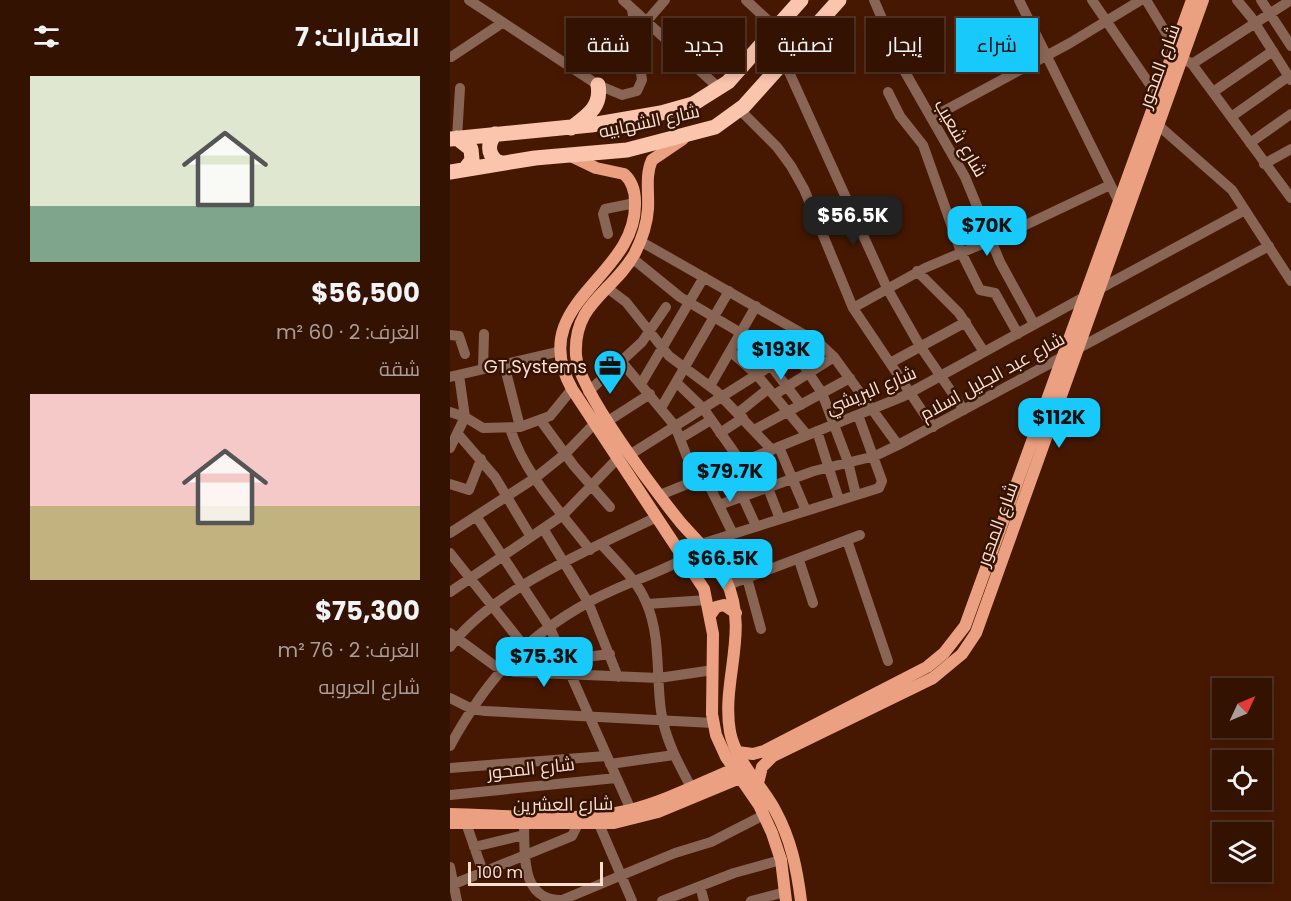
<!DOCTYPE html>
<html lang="ar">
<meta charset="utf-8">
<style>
:root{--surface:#341202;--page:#3c1b0c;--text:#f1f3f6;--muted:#a99e99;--line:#4e3224;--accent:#18cafc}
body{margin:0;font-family:Poppins,Cairo,sans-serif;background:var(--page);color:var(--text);direction:rtl;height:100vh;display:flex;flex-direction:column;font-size:22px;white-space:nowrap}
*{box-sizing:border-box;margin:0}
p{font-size:20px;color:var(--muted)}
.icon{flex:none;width:33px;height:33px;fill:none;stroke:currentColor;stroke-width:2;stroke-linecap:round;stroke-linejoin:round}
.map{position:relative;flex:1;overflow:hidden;direction:ltr}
.details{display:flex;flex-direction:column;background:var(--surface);width:450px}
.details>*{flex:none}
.guide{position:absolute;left:18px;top:18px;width:570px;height:54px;direction:rtl;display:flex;gap:12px}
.needle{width:39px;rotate:46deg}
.tools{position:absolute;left:762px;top:678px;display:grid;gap:12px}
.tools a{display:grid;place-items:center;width:60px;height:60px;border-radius:0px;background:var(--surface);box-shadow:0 3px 9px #0003,0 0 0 2px var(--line);font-size:30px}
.scale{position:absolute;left:18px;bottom:15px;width:135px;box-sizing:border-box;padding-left:6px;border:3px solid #fcded1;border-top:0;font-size:16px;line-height:21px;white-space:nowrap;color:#fcded1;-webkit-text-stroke:4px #351303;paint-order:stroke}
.price{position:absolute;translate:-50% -51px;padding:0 14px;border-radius:12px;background:var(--accent);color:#111;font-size:20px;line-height:39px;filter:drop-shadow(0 2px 3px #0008)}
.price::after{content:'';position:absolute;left:50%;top:36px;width:18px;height:14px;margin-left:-9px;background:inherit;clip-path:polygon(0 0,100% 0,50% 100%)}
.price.on{background:#222;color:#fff}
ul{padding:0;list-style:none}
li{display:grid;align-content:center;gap:12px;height:318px;padding:0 30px}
li span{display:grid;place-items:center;height:186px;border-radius:0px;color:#555}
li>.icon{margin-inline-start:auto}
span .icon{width:108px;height:108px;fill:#fffc;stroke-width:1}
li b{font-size:26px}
h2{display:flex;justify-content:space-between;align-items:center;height:72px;padding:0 30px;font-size:26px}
.pill{padding:0 21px;border-radius:0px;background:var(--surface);box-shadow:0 3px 9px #0003,0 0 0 2px var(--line);font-size:21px;line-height:54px}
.pill.on{background:var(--accent);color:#111}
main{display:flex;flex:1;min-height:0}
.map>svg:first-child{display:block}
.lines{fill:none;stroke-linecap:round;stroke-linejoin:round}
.minor{stroke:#896556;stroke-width:10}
.major{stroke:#eba181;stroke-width:12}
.highway{stroke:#fac4ad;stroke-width:15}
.labels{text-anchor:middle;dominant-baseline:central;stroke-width:5;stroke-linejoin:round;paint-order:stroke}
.street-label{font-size:18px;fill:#fcded1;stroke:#351303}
.poi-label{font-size:18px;fill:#fcded1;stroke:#351303;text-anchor:end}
</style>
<main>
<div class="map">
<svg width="841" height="901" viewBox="0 0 841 901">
<rect width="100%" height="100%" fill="#461802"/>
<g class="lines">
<path class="minor" d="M19 0 148 85 172 95 187 91 192 80 182 9
M173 0 270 89
M296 0 326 28
M424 0 455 72 515 177 550 262 584 324
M569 0 669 202
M642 0 707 95
M696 0 724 46
M787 0 801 17 841 80
M811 0 841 46
M196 22 215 0
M1 57 52 23
M731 57 742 64 841 198
M334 61 437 288 470 346 514 410
M742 64 841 0
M438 92 450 116 473 145 511 252 530 290 545 293 568 334
M763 92 823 51
M290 110 327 147 341 166 354 189 403 308 483 427
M781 117 839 76
M481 118 620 43 691 0
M708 125 782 190 841 281
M7 138 10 88
M800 143 841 114
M814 164 841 149
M158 234 153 214 155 209 185 203
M190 241 369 343 384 357 448 445
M182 258 230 297 333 358
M467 271 509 313 534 352
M156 287 176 302 219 356 266 391 322 450
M651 288 795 210
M403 308 475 268 563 231 660 185
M0 335 9 336 15 354
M323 337 344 351 372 393 398 462 406 495
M280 351 307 375 357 435
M171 361 225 426 246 480
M440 363 516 322
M54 364 70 427
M321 366 351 405
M33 369 34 334
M0 377 111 351
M226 382 253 408 291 462
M191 384 254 277
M260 386 306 306
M138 392 192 342 216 307
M324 395 384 357
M211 408 279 291
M0 412 15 417 33 428 70 427 100 416 122 389
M288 413 318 389
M91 421 124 466 160 507
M158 421 200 394
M60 428C74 474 111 512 140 550
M304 430 400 378
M367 431 389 500
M270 433 293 418
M8 434 45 477 81 537
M231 438 261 420
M329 447 356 511
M0 448 15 417 9 375
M181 454 363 339
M279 467 306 526
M255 477 283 534
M0 484 19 490 31 459
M318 488 330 519
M210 495 454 396 636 296
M269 505 364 471 425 456 448 445 819 246
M26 516 100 628 181 810
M94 530 138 602 168 677
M0 533 85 478 115 454 145 423
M397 540 438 661
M151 544C167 562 187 580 196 602 211 636 206 675 211 711 215 739 228 763 241 787
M251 544 429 488 432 481 408 415
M0 553 75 647
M349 560 363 603
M297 578 311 629
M278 585 410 535
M0 592 113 515 168 458
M197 604 257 600
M0 633 45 666 64 672 209 678 263 670
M0 647C43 589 143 548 207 517
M136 657 160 654
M0 698 22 709 35 711 263 723
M0 746C35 682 73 638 139 602 170 585 204 575 236 558
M160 764 224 755
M0 768 156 756
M0 795 166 778
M16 823 33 872
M74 824C75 854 70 901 112 900L225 853 261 842 314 815
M149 824 182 901
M24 847 74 835
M0 867 7 901
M4 884 122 836 128 824
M250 886 254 901
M212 901 284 873 331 860
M301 901 335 892"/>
<path class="major" d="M233 139 202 160C195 175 199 193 198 209 197 224 192 239 185 253 164 292 123 302 126 355 128 390 206 492 231 523 247 541 265 557 276 580 300 632 271 680 280 732 286 762 311 784 325 810 341 839 347 869 351 901
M119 155 146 168 174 174C182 181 185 191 185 202 188 278 74 302 122 389L254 589 263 634 262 714 266 735 276 757 309 805 322 833 331 860 336 901
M261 614 266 607 274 605 286 613
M287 752 303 754 314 751 477 667 494 653 515 626 742 0
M308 783 312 767 323 756 483 678 512 654 526 633 753 0
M0 814C57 815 125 823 180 810 216 801 250 783 284 769
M0 823H164L208 812 290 778"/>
<path class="highway" d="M121 128C137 116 152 107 148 85
M45 134C38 144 37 152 46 161L52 163
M7 138 21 149 22 160 15 169
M0 139 141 125 211 113 243 104 278 82 351 0
M0 172 85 158 177 150 265 127 294 106 389 0"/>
</g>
<defs>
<symbol id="office-pin" viewBox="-11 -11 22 30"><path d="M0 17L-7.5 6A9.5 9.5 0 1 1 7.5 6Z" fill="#18cafc" stroke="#351303"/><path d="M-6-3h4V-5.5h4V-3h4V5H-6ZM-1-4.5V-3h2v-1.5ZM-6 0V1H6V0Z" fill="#111"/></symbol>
</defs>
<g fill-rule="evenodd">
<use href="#office-pin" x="141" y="347" width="38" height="52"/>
</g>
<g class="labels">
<g class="street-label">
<text transform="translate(709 66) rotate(-70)">شارع المحور</text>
<text transform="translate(199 121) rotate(-12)">شارع الشهابيه</text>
<text transform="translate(511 138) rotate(60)">شارع شعيب</text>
<text transform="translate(542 376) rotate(-29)">شارع عبد الجليل اسلام</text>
<text transform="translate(421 390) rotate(-23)">شارع البريشي</text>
<text transform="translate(547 524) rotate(-70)">شارع المحور</text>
<text transform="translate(81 768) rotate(-6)">شارع المحور</text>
<text transform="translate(113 804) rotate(-1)">شارع العشرين</text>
</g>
<g class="poi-label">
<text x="137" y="366">GT.Systems</text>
</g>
</g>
</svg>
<div class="tools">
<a><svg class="needle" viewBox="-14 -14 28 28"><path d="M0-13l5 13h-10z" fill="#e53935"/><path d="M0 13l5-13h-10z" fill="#a99e99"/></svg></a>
<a><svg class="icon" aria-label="locate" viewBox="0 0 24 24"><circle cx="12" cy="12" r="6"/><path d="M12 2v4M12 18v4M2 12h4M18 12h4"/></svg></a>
<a><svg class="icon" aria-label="layers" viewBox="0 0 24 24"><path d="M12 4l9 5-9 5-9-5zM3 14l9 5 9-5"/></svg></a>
</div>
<div class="scale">100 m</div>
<b class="price on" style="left:403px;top:247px">$56.5K</b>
<b class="price" style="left:537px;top:257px">$70K</b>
<b class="price" style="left:331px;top:381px">$193K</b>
<b class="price" style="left:609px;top:449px">$112K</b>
<b class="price" style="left:280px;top:503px">$79.7K</b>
<b class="price" style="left:273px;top:590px">$66.5K</b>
<b class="price" style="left:94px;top:688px">$75.3K</b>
<div class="guide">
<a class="pill on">شراء</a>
<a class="pill">إيجار</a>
<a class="pill">تصفية</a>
<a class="pill">جديد</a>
<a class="pill">شقة</a>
</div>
</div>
<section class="details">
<h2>العقارات: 7<svg class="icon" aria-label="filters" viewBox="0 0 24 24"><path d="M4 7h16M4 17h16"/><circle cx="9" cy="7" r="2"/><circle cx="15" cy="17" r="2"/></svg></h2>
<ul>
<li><span style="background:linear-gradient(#dfe7d0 70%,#7fa58c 0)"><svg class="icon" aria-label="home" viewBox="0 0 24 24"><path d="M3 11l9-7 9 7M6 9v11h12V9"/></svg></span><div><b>$56,500</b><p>الغرف: 2 · 60 m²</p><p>شقة</p></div></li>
<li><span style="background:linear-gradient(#f6c9c9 60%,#c2b280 0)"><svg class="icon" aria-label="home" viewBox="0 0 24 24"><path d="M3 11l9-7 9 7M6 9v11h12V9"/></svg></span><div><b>$75,300</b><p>الغرف: 2 · 76 m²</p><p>شارع العروبه</p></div></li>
</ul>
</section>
</main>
